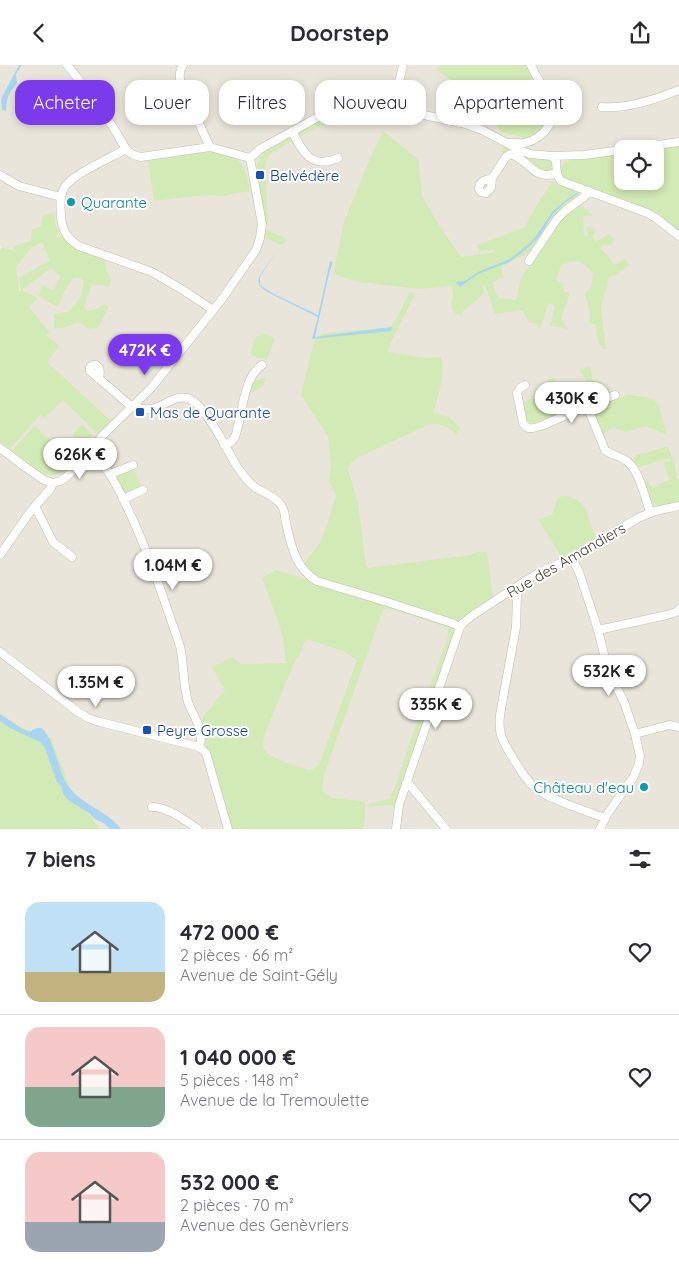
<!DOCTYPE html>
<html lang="fr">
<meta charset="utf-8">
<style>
:root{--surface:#fff;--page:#f2f2f3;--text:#2b2b33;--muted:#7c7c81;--line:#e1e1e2;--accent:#7c3aed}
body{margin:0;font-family:Quicksand,sans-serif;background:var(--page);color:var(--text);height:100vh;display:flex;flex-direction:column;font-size:19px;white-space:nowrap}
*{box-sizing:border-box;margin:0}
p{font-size:16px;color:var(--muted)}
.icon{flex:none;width:28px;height:28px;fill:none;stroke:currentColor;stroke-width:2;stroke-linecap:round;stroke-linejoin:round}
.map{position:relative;height:764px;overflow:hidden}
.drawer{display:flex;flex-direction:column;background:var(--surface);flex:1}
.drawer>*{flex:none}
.top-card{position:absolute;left:15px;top:15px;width:650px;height:45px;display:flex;gap:10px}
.controls{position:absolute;left:614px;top:75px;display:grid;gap:10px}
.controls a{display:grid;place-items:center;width:50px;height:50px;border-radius:10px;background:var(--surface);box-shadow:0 2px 8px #0003;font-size:25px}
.price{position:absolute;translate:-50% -42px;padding:0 11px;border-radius:18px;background:#fff;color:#222;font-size:16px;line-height:32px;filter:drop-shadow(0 1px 2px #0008)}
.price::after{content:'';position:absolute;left:50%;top:30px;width:15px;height:11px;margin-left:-8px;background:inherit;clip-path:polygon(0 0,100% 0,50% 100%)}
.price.selected{background:var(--accent);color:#fff}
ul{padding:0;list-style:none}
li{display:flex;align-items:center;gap:15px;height:125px;padding:0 25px}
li+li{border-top:1px solid var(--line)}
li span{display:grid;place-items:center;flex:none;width:140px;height:100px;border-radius:15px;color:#555}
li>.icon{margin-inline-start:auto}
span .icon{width:60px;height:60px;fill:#fffc;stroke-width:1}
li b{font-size:21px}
h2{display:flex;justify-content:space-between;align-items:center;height:60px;padding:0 25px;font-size:21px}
.chip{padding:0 18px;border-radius:15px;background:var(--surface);box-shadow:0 2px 8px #0003;font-size:18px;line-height:45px}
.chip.selected{background:var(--accent);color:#fff}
header{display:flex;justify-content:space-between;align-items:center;height:65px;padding:0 25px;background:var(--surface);font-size:22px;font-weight:700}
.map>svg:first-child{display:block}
.residential{fill:#eae5da;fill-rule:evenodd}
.green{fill:#d2eab5;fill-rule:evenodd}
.water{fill:#a9d4f2}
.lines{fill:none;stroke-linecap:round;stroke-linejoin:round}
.minor-casing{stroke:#c2bbae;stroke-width:9}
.minor{stroke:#fff;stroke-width:8}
.transit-dot{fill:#1a4fb4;stroke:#fff;stroke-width:2}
.culture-dot{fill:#0f9aa8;stroke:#fff;stroke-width:2}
.labels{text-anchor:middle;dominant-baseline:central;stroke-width:4;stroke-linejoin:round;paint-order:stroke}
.transit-label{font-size:15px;fill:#164399;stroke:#fff;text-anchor:start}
.culture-label{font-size:15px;fill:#0d838f;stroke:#fff;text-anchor:start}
.street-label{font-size:15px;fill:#4b4439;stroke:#fff}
</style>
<header><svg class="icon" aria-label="back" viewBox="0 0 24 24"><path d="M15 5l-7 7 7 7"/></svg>Doorstep<svg class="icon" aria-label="share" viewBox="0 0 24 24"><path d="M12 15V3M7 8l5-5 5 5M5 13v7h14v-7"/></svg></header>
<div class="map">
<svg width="679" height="764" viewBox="0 0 679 764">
<rect width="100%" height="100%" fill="#f6f3ec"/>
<path class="residential" d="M0 0H679V764H100L70 722 50 673 14 659 0 649V377L9 384 45 296 1 244 12 187 0 181ZM622 84H655V116H622Z"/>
<path class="green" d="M441 0H529C539 19 563 50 539 67 533 71 529 75 521 75L522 72 501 67 479 34 436 5Z
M350 40 393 46 388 52 359 47 343 50 290 77 269 90 265 99 268 158 264 157 257 100 261 90 272 81 289 70Z
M383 66 419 95V101L422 131 439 160 461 192 496 187 494 184 487 186 486 185 479 187 477 180 525 162 535 143 552 117H558L582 130 559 156 579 139 593 150 583 151C584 158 583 165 585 171L588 170 586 162 594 163 595 168 592 172 596 177 608 169 614 174 613 180 608 181 605 179 600 183 607 190 614 200 625 194 630 200 616 210 609 212 601 243 606 284H603C597 277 596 269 596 260L589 257 590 248 585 228 591 223 593 208C579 194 579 195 561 200L556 215 563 219 564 227 570 228 561 253 568 265 555 261 550 262 555 240 548 238 541 263 538 264 537 259 529 257 522 245 494 249C493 238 488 230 485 220L483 221 484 229 463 246 462 250 456 249 451 242 453 230 452 221 419 224 359 217 333 209 344 157 366 103ZM535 182C539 201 530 197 523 210 519 217 518 227 516 235L499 233 494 225 493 217 504 212 501 202 527 189Z
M503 79 550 94C553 98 554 105 549 108L536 104 521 92 503 91 502 82Z
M679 79V168L630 138 568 115C560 110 557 101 566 96L622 87V116H655V84Z
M209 86C238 90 246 97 250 126L222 131 209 130 185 132 154 136 148 96Z
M54 148 56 162 60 167 56 170 57 172 63 171 75 183 106 194C103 209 111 208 111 218L108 222 103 220H92L84 242 88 246 97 244 104 239 109 241 98 263 89 264 78 257 64 263H54V249L70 246 81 231 84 216 78 212 72 214 65 225 58 242 38 231 43 220 53 226 61 211 51 203 22 225 38 233 29 242 48 265 49 269H45L59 281 47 297 111 356 98 369 63 335 44 353 40 350 9 385 0 377V186L1 182 14 186V181L31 176 32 165 41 161 43 150ZM42 177 50 195 19 213 21 225 19 228 16 202 30 184Z
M268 165 285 173 286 176 283 179 281 180 266 173 264 171V168Z
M410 227 415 229 390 279 388 287 425 293 441 292C446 308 438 332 433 348L449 352 460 363 456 370C448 361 442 358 430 359L357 393 351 398 348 404 358 438 366 500 368 503 471 490 476 487H487L493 533 458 558 334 520 311 510 309 503 304 499 319 479 325 466 336 430 329 416 331 400 328 371 301 330 314 276 323 268 362 265 390 262 397 253Z
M265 268 275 274 267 294 266 295 251 290 253 277 256 272Z
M590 302 593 316H601L600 330 596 333 536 358H532L527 356 523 342 527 334H537L542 341 553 337H555L548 315 554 312 562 329 568 331 581 329 583 332 589 330V324L580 304Z
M266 312 264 319 263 321 249 329 252 317Z
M628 330 652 333 659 341 667 370 646 361 627 367 613 363 602 370 595 347V343L598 340Z
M82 359 94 371C86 374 78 377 72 370Z
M35 361 59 383 70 373 79 383C80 393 77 398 69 403 44 421 30 401 12 385Z
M665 382H668C673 393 677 402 676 415L679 414V438L658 441C648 438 647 426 644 417L648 416 650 420H651L653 423 659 421 658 419 670 415 663 398 670 396V393L638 402 633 396 635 390 644 388H646Z
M134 405 142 422 125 429 124 426 123 427 116 414 117 413 116 411 127 406 130 407Z
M567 431 576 434 585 442 596 474 562 493 538 454 552 450 558 432Z
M276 505 395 541 455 563 456 565 424 654 396 742 389 740 368 742 369 739 389 734 395 722 421 645 448 572V565L443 561 387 543 383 545 324 710 322 725 331 733 347 734 365 737V754L363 764H230V757L207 683 201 656 206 648 225 625 212 602 233 592 239 598 243 599 286 598 282 567 262 513ZM306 574 343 586 357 595 319 700 313 704 309 705C298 701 269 694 264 684 262 679 264 674 265 668L295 596 299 591Z
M0 649 19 661 51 673 70 722 100 764H0Z"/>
<path class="water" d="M19 0H22L16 9 17 18C7 31 8 30 6 46L2 45 1 35 3 30Z
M578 127 579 128 567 136 553 149 539 172 523 187 509 197 478 209 460 222 456 217 465 216 478 207 510 194 531 177 539 167 552 147 566 135Z
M278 184 260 212V219L263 222 272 228 318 250 330 196 333 197 329 209 315 272 392 262 391 266 312 274 318 252 271 229C264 225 256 221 259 212Z
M0 649 22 664 30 667C33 665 36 662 41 663 51 667 59 705 65 716 77 739 106 744 121 764H110L105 759 95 754 89 748 68 735 64 730 61 721 57 717 45 683 40 677 10 663 0 656Z"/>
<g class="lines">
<defs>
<path id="minor" d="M67 0 84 21 113 62 126 84C130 89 135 91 141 92L210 82 250 93
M183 0C178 7 179 14 182 22L210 82
M399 22 400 30 404 45
M388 42C396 28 400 16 403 0
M602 42C626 44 657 34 679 25
M292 66C302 86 311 105 338 93
M510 78C515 77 520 79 525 78 544 73 559 54 551 35 545 23 536 13 531 0
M126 84C111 93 72 109 64 123 60 131 60 140 61 149 61 163 67 174 79 181L152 207 183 225 213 245
M629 84 679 77
M552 91 556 96 557 110 561 116 647 148 656 153 679 171
M0 110 19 121 61 132
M492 113 483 116 480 119 479 124 481 127 486 128 491 123 492 113 506 92 510 89C528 93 534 117 556 108
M529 196 557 154 565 146 585 131 589 126
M99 314C100 308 101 304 96 300H93L90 302V306L132 342
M525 320 520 323 517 328 523 358C526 366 535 363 541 361L587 341 605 385C613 391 624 392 630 399 639 407 646 435 650 447
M587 341 615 330
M132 342C138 343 145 345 151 344 163 342 174 330 187 333 204 337 227 385 236 400 242 409 248 417 256 423 264 428 276 432 281 440 285 444 285 453 286 458 291 481 296 504 317 516L384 536 452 558 460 562
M224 380 231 377 235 372C243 350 242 314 262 300
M0 383 24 401 44 415 53 418 60 416 65 413 77 402 103 370 151 323 222 234 256 185 260 173 262 159 250 93 260 84 320 51 346 39 356 38 382 41 466 59 484 66 522 86 530 89 552 91 584 90 622 85
M90 386C110 404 117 421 128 444 149 488 164 535 180 581 184 599 183 620 188 637 193 651 206 667 199 682
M111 409 133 400
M123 434 143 425
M35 441 53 477 72 492
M0 490 30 447 51 423 53 418
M572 493 579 507 590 540 598 565 608 605 624 637 635 669 640 691 639 698 634 711 608 748 600 764
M515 523 517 530 516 562 500 650C498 668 502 675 511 690 518 701 524 713 534 722 547 734 586 746 605 753
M598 565 667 550 676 547 679 544
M0 587 78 647 88 653 100 657 199 682 206 688 228 764
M635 669 669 660 679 662
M406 718 409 719 446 764
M152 742C166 741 186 756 198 764
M396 764 399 740 403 728 460 562 463 558 473 550 538 508 570 494 638 453 655 446 679 441"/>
</defs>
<use href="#minor" class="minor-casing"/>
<use href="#minor" class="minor"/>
</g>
<g class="transit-dot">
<rect x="255" y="105" width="10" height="10" rx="2.5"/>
<rect x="135" y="342" width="10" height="10" rx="2.5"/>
<rect x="142" y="660" width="10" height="10" rx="2.5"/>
</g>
<g class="culture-dot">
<circle cx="71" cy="137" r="5"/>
<circle cx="644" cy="722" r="5"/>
</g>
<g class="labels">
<g class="transit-label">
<text x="270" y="110">Belvédère</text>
<text x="150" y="347">Mas de Quarante</text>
<text x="157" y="665">Peyre Grosse</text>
</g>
<g class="culture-label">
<text x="81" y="137">Quarante</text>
<text x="634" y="722" text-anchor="end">Château d'eau</text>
</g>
<g class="street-label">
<text transform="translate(566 495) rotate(-30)">Rue des Amandiers</text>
</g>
</g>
</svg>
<div class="controls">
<a><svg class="icon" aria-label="locate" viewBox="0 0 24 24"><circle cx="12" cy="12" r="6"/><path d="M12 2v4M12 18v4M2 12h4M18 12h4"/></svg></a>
</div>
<b class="price selected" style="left:145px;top:311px">472K €</b>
<b class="price" style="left:572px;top:359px">430K €</b>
<b class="price" style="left:80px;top:415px">626K €</b>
<b class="price" style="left:173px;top:526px">1.04M €</b>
<b class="price" style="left:609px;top:632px">532K €</b>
<b class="price" style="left:96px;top:643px">1.35M €</b>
<b class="price" style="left:436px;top:665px">335K €</b>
<div class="top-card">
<a class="chip selected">Acheter</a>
<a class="chip">Louer</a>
<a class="chip">Filtres</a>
<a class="chip">Nouveau</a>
<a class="chip">Appartement</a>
</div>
</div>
<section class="drawer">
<h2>7 biens<svg class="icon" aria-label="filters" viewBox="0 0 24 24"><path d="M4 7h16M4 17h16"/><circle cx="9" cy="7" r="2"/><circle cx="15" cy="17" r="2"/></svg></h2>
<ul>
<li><span style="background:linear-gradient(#bfe0f5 70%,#c2b280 0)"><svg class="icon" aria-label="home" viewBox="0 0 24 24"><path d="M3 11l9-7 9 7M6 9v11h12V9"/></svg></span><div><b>472 000 €</b><p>2 pièces · 66 m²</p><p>Avenue de Saint-Gély</p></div><svg class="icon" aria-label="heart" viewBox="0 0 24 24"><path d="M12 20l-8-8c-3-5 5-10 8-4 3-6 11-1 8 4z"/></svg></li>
<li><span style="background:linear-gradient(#f6c9c9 60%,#7fa58c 0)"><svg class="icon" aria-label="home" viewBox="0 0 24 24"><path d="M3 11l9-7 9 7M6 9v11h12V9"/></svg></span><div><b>1 040 000 €</b><p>5 pièces · 148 m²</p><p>Avenue de la Tremoulette</p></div><svg class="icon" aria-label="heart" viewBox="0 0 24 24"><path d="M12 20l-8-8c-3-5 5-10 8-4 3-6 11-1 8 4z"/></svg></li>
<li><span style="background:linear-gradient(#f6c9c9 70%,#9aa5b1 0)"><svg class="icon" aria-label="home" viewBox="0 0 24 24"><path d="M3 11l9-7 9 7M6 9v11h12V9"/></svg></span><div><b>532 000 €</b><p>2 pièces · 70 m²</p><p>Avenue des Genèvriers</p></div><svg class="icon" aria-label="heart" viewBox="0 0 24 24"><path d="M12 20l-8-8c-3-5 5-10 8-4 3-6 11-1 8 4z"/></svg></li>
</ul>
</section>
